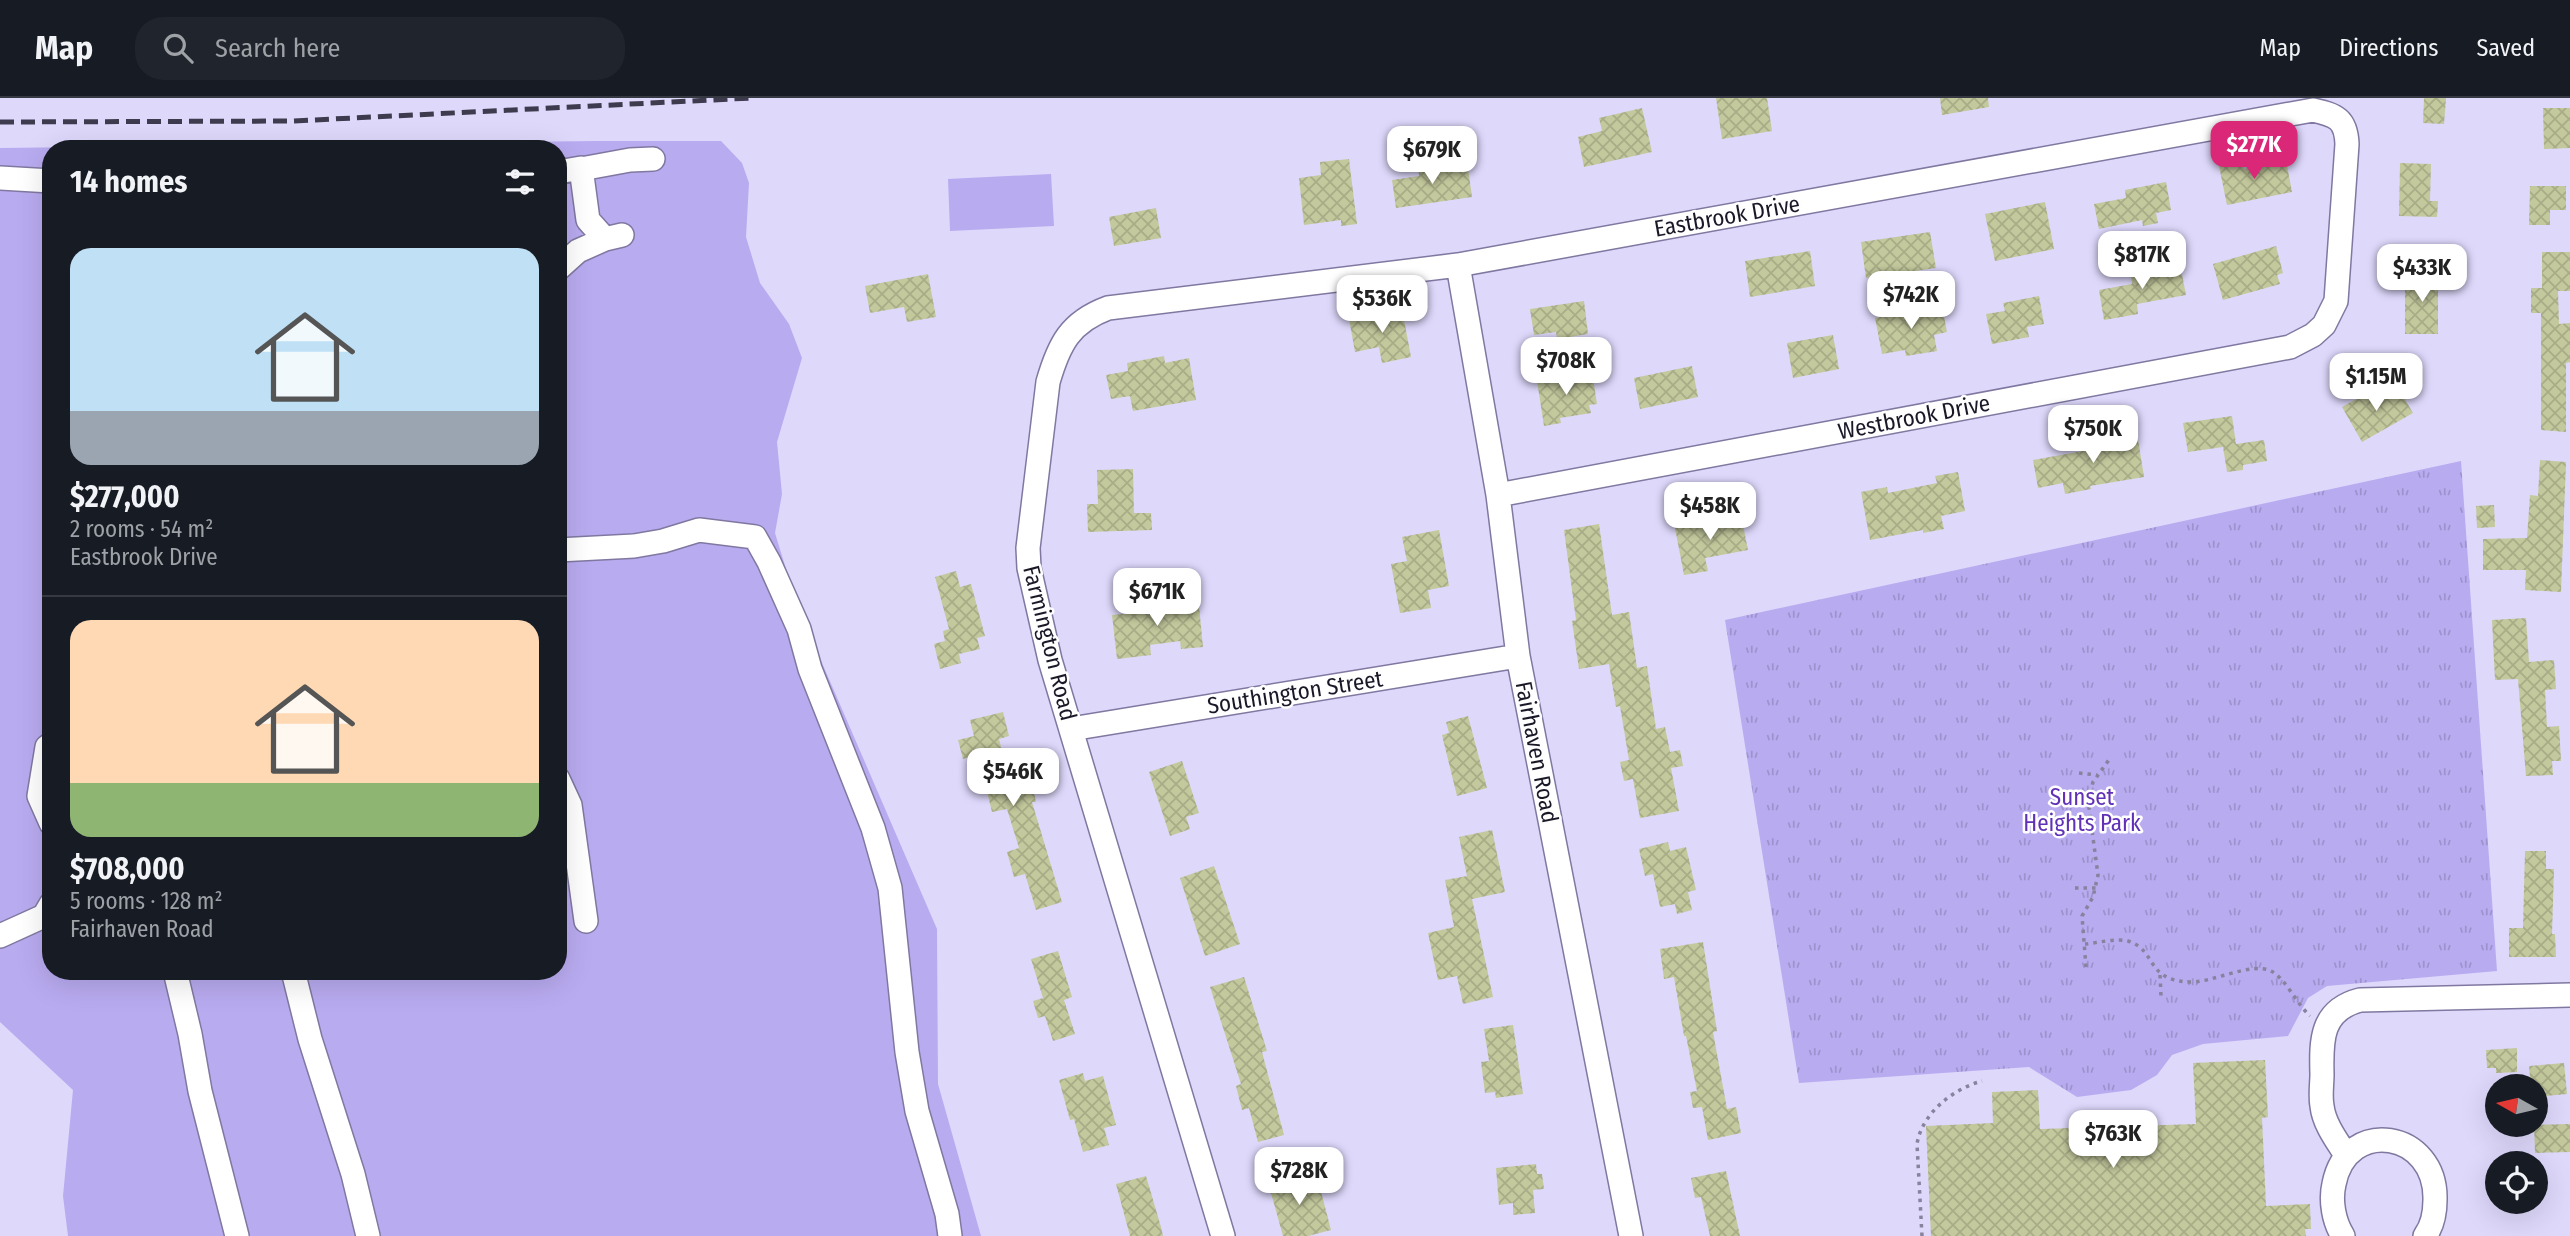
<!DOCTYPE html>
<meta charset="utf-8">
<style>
:root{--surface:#171b24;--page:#20242c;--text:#f1f3f6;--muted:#9ea1a6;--line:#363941;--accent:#db2777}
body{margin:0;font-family:"Fira Sans Condensed",sans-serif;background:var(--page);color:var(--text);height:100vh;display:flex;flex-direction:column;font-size:26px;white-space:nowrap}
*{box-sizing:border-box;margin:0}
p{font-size:23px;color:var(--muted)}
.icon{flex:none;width:38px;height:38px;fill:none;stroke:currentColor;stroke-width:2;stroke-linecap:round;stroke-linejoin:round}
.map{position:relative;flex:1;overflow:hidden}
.panel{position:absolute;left:42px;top:42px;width:525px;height:840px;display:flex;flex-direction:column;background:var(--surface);border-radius:28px;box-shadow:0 7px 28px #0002}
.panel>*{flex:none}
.needle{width:46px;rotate:278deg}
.controls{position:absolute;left:2485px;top:976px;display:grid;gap:14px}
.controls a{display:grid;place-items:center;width:63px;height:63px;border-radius:50%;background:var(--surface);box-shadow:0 7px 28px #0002;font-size:35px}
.price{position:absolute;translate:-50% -60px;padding:0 16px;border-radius:14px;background:#fff;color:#222;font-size:23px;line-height:46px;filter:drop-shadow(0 2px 4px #0008)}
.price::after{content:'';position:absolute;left:50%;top:42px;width:21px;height:16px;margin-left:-10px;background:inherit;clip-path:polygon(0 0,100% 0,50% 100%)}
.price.on{background:var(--accent);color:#fff}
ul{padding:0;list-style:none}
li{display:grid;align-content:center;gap:14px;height:371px;padding:0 28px}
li+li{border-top:2px solid var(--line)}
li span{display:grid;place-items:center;height:217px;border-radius:21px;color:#555}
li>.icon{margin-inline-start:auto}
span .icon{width:126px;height:126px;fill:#fffc;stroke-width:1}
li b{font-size:30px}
h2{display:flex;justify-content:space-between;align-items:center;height:84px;padding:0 28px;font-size:30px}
header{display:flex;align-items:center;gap:42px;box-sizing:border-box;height:98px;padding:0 35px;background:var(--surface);border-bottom:2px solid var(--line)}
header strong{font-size:33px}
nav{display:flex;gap:38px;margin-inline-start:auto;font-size:24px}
.search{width:490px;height:63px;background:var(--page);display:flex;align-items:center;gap:18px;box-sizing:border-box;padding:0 24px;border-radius:28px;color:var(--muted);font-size:26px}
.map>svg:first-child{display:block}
.grass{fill:#b9abf0;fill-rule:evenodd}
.park{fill:url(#park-tufts)}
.building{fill:url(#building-cross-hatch)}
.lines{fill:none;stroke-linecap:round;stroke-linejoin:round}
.minor-casing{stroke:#8078a0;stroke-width:26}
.path{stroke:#87829d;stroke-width:3.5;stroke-dasharray:3.5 5;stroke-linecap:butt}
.minor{stroke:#fff;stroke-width:23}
.rail{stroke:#3e3b4e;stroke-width:5;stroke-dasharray:14 7;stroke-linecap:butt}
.labels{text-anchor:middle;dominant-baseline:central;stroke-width:5;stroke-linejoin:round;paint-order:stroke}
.street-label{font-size:23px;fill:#1a1727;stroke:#fefefe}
.park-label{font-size:23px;fill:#6031b7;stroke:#fefefe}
</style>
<header>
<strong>Map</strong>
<div class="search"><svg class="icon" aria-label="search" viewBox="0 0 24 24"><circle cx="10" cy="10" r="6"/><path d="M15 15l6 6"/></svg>Search here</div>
<nav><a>Map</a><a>Directions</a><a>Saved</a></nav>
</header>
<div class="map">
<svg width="2570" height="1138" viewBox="0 0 2570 1138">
<defs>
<pattern id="park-tufts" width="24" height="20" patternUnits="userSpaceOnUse" patternTransform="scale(1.75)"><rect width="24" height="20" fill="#b9abf0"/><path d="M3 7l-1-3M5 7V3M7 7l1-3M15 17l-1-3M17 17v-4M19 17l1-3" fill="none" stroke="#9e92ce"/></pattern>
<pattern id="building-cross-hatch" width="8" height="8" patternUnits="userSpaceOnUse" patternTransform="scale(1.75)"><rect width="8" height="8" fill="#c4c99d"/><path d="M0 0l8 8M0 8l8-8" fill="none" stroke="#a8ac87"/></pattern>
</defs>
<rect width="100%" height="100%" fill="#ded8fb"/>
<path class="grass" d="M597 43H721L742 65 749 85 746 139 760 185 789 226 802 260 777 344 782 396 775 435 797 507 937 831 938 986 981 1138H68L63 1098 73 992 0 924V50ZM51 51H558V873H51Z
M1051 76 1054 128 950 133 948 81Z"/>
<path class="park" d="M2461 363 2497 873 2327 888 2308 900 2288 938 2203 946 2172 957 2157 977 2131 992 2077 999 2029 969 1799 985 1725 522Z"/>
<path class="building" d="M1716 0H1767L1772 33 1722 41Z
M1940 0H1988L1989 9 1942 17Z
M2424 0H2446L2444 26 2423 25Z
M1642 10 1652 54 1584 69 1578 39 1602 33 1599 20Z
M2543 10H2570V50L2544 51Z
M1349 61 1357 126 1341 128V122L1304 127 1299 80 1321 77 1320 64Z
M2286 62 2292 94 2227 107 2219 68 2243 63 2244 71Z
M1436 63 1438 74 1468 70 1472 99 1396 110 1392 82 1419 78 1418 66Z
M2400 65 2431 66 2430 103H2438L2437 119 2399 118Z
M2166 84 2171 112 2156 115 2158 125 2143 128 2142 122 2099 131 2094 106 2126 100 2125 92Z
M2530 88H2566V112H2550V127H2529Z
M2045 104 2054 151 1995 163 1985 116Z
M1156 110 1161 140 1114 148 1109 119Z
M1930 134 1936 170 1866 180 1861 144Z
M2276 148 2283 175 2277 177 2280 186 2223 202 2213 166Z
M1810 153 1815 188 1750 199 1745 163Z
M2542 154H2570V193H2558L2559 226 2570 225V264L2566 265V334L2541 332V215H2531V190H2542Z
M2180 166 2186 197 2137 206 2138 216 2104 222 2099 192 2132 186 2131 175Z
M928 176 936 219 907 224 904 209 870 215 865 188Z
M2405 177H2438V236H2405Z
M2039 198 2044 226 2027 229 2029 239 1992 246 1986 216 2005 213 2003 205Z
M1584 203 1588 236 1557 241 1556 234 1534 237 1530 211Z
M1942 208 1947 234 1934 237 1937 253 1906 258 1905 252 1882 256 1875 220Z
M1402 211 1411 259 1382 265 1379 249 1355 254 1349 221Z
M1833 237 1839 271 1793 280 1787 245Z
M1164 258 1165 265 1189 260 1196 302 1133 313 1130 298 1111 301 1106 277 1128 273 1127 265Z
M1692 268 1698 299 1640 311 1634 280Z
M1584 275 1585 281 1593 280 1597 306 1589 307 1591 315 1560 320 1561 325 1544 328 1537 283Z
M2376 290 2382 300 2399 291 2413 315 2362 344 2342 309Z
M2232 318 2236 346 2264 342 2267 363 2243 367V372L2227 374 2223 349 2188 354 2183 325Z
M2137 335 2144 379 2090 388 2091 391 2065 396 2063 385 2038 390 2033 362 2083 353 2082 344Z
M2540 362 2566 364 2561 494 2525 492 2526 472H2483V441L2527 440 2530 397 2538 398Z
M1133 371 1134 415H1151L1152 432 1088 434 1087 406H1098L1097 372Z
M1958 374 1965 413 1941 418 1944 431 1923 435V432L1870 442 1861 394 1887 389 1888 395 1937 385 1935 378Z
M2494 407 2495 429 2477 430 2476 408Z
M1741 417 1748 452 1705 460 1708 473 1684 477 1675 430Z
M1599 426 1612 517 1629 514 1637 570 1647 568 1656 631 1665 629 1670 654 1680 652 1683 668 1671 670 1679 713 1640 720 1633 681 1624 683 1620 664 1629 662 1620 608 1616 609 1609 566 1579 571 1572 523 1576 522 1564 432Z
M1439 432 1449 488 1428 492 1431 510 1400 515 1391 466 1407 463 1402 439Z
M956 473 960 489 971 486 985 538 977 540 980 551 959 556 961 565 940 571 934 546 945 543 943 533 949 531 935 479Z
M1175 497 1176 510 1199 508 1203 549 1181 551 1180 543 1150 547 1151 557 1117 561 1112 517 1152 513 1150 500Z
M2526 520 2529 564 2554 562 2556 591 2545 592 2547 629 2559 628 2561 663H2552L2553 677 2526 678 2518 581 2495 582 2492 522Z
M1003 614 1009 638 999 641 1010 685 1031 680 1036 704H1032L1062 804 1036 812 1025 776 1014 779 1007 754 1019 750 1007 711 992 714 978 657 963 661 958 642 974 638 970 622Z
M1468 618 1487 690 1457 698 1442 637 1449 635 1446 624Z
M1182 663 1199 715 1186 719 1190 731 1170 738 1149 674Z
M1492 732 1505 794 1472 801 1493 899 1463 906 1457 878 1438 882 1428 835 1454 829 1445 782 1467 778 1459 739Z
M1668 744 1670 753 1686 749 1696 792 1688 794 1692 812 1677 816 1675 806 1660 809 1653 776 1645 778 1639 751Z
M2525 753H2546V771H2554L2552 836H2555L2556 859H2509V830H2523Z
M1214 768 1240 846 1205 858 1180 780Z
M1703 844 1717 933 1713 934 1727 1011 1736 1009 1741 1035 1708 1042 1702 1009 1693 1010 1690 994 1697 993 1686 938H1684L1674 879 1664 881 1660 851Z
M1058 853 1072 899 1064 902 1075 936 1053 943 1045 918 1038 920 1033 903 1043 900 1031 861Z
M1244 879 1267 953 1262 954 1284 1037 1258 1044 1249 1010 1242 1012 1236 988 1241 986 1210 889Z
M1513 927 1523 996 1496 1000 1495 994 1485 995 1481 964 1489 963 1484 931Z
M2517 950V974L2496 975V970H2487L2486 952Z
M2265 962 2268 1019 2262 1020 2266 1108 2310 1106 2311 1131H2305L2306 1138H1931L1926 1028 1993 1025 1992 994 2038 992 2040 1031 2196 1026 2193 965Z
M2564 965 2567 996 2536 999V989H2531L2529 968Z
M1083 975 1085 983 1103 978 1116 1027 1104 1030 1109 1047 1083 1054 1074 1021 1070 1022 1059 982Z
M2570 1026V1054L2535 1055 2534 1027Z
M1536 1066 1537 1076H1542L1544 1091 1533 1092 1535 1115 1513 1117V1105L1499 1107 1496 1070Z
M1726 1073 1740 1138H1710L1701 1099 1695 1100 1691 1080Z
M1295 1077 1298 1088 1318 1082 1331 1132 1308 1138H1283L1268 1084Z
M1146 1078 1161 1129 1163 1138H1130L1116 1086Z"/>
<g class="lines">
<defs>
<path id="minor" d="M581 71 630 62 653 61
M558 74 581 70 588 122 605 141 622 137
M0 80 51 83
M1458 167 1498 397 1518 558 1631 1138
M558 171 578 153 605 141
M558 452 634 448 663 443 699 432 755 439 769 464 799 531 810 571 873 730 890 790 907 954 917 1013 947 1116 950 1138
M1071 631 1518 558
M51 646 47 649 39 698 51 725
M558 681 570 707 586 823
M0 838 44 818 51 806
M175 873 190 936 200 993 237 1138
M293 873 310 941 353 1076 368 1138
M2346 1057C2337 1043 2324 1026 2322 1008 2320 998 2322 986 2322 976 2321 942 2321 912 2360 902L2570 897
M1223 1138 1050 562 1029 470 1028 450 1048 284C1059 246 1070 224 1108 210L1458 167 2313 12C2336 17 2346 21 2347 46L2336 203 2324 227 2313 237 2290 249 1498 397
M2343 1138C2334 1124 2330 1103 2334 1086 2347 1018 2437 1033 2435 1102 2435 1115 2433 1127 2425 1138"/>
</defs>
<use href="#minor" class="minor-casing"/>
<path class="path" d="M2079 675 2097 677
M2075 790H2096
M2085 846C2097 845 2115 840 2128 843 2157 852 2145 881 2187 884 2211 886 2251 863 2271 873 2285 880 2297 906 2310 918
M2086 869 2082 818 2093 799 2098 777 2089 710 2090 696 2093 684 2111 659
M2160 877 2161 898
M1922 1138 1917 1046C1922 1015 1953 991 1982 983"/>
<use href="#minor" class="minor"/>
<path class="rail" d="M0 24 293 23 751 0"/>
</g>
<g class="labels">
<g class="street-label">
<text transform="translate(1727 118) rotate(-10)">Eastbrook Drive</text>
<text transform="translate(1914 319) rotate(-11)">Westbrook Drive</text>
<text transform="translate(1050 545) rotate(76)">Farmington Road</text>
<text transform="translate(1295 594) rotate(-9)">Southington Street</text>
<text transform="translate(1537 654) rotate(79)">Fairhaven Road</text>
</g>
<g class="park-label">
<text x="2082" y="699">Sunset<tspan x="2082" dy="26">Heights Park</tspan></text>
</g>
</g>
</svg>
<div class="controls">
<a><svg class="needle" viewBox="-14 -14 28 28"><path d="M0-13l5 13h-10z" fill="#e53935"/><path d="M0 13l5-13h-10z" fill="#9ea1a6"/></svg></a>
<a><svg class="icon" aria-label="locate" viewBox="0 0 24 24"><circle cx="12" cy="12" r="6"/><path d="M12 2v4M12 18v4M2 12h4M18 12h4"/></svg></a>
</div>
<b class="price on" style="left:2254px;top:83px">$277K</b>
<b class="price" style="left:1432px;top:88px">$679K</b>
<b class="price" style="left:2142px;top:193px">$817K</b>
<b class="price" style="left:2422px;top:206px">$433K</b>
<b class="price" style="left:1911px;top:233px">$742K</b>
<b class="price" style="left:1382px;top:237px">$536K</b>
<b class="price" style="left:1566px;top:299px">$708K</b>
<b class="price" style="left:2376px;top:315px">$1.15M</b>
<b class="price" style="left:2093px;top:367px">$750K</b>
<b class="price" style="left:1710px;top:444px">$458K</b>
<b class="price" style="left:1157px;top:530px">$671K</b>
<b class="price" style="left:1013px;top:710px">$546K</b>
<b class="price" style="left:2113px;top:1072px">$763K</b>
<b class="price" style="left:1299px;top:1109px">$728K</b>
<section class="panel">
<h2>14 homes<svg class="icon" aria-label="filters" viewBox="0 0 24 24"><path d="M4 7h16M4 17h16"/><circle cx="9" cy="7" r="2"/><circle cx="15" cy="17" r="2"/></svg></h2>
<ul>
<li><span style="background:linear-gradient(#bfe0f5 75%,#9aa5b1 0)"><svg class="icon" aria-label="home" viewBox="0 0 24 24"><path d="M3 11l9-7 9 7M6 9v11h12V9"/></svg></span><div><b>$277,000</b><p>2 rooms · 54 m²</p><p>Eastbrook Drive</p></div></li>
<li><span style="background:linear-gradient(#ffd9b3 75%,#8fb573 0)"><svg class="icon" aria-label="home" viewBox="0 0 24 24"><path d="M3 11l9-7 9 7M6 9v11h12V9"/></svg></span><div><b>$708,000</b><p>5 rooms · 128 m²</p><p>Fairhaven Road</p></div></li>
</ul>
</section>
</div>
